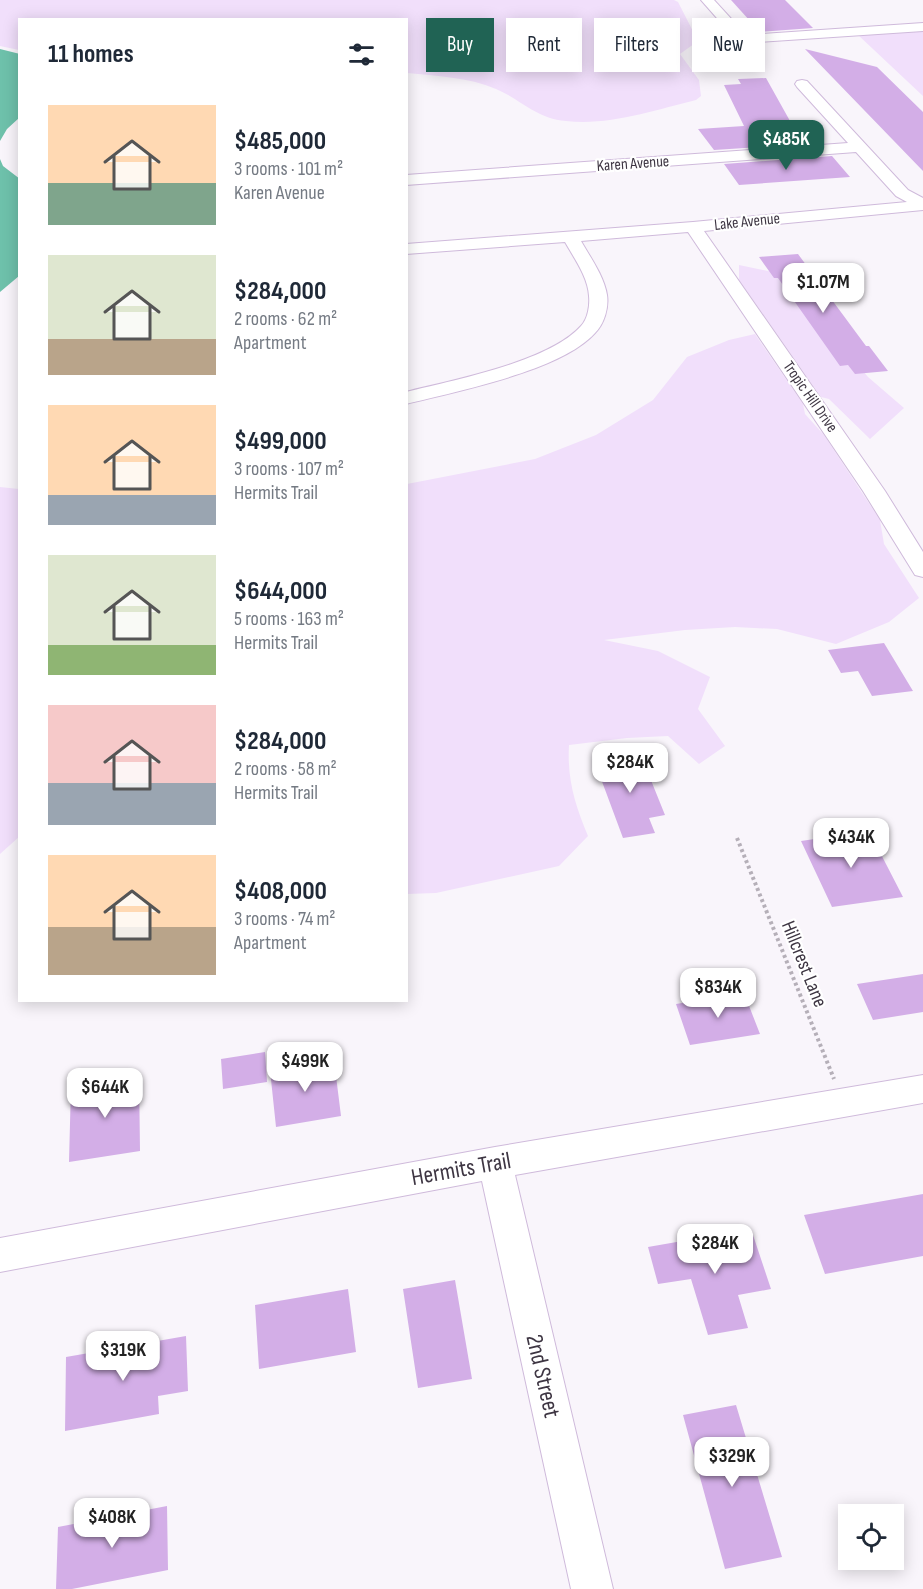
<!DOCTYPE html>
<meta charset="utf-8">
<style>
:root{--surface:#fff;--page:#f6f6f7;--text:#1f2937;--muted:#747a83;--accent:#206354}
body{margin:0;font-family:"Sofia Sans Condensed",sans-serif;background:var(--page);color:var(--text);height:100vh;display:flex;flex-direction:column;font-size:22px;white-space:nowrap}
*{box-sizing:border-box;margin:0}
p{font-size:20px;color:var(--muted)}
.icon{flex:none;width:33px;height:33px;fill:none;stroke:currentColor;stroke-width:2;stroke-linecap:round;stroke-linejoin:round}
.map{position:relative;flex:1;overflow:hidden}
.sheet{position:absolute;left:18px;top:18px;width:390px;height:984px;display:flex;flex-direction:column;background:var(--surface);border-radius:0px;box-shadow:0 3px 15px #0003}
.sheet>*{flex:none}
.top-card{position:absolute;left:426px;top:18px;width:406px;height:54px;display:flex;gap:12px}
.fabs{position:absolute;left:838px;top:1504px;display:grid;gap:12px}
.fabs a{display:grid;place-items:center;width:66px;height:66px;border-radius:0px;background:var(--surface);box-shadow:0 3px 15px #0003;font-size:30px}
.price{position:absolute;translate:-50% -51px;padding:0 14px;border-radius:12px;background:#fff;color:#222;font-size:20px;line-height:39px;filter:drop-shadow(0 2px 3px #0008)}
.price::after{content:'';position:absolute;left:50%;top:36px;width:18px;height:14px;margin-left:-9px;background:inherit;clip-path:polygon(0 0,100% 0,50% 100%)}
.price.current{background:var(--accent);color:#fff}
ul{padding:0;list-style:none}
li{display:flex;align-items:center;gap:18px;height:150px;padding:0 30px}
li span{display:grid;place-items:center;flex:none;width:168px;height:120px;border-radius:0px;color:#555}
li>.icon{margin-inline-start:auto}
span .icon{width:72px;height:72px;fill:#fffc;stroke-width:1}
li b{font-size:26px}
h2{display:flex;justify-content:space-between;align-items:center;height:72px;padding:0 30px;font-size:26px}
.tag{padding:0 21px;border-radius:0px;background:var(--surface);box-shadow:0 3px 15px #0003;font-size:21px;line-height:54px}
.tag.current{background:var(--accent);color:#fff}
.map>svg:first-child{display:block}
.green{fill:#f1dffb}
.water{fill:#6ec1ab}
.building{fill:#d3aee7}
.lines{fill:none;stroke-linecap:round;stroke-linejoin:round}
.minor-casing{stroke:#cfbadb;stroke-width:2}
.path{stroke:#b5afb8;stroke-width:4;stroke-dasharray:3 3;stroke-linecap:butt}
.minor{fill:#fff;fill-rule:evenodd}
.labels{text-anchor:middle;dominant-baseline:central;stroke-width:4.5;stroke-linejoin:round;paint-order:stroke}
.far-street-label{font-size:16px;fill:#3e3643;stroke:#fff}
.street-label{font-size:20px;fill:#3e3643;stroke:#fff}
.near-street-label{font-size:24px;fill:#3e3643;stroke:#fff}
</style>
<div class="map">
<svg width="923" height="1589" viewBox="0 0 923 1589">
<rect width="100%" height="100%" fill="#f9f5fb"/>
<path class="green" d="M0 0H674L678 2 698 41 680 54 699 80 701 96 696 100C655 110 609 126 566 121 535 118 522 100 496 89 468 77 436 76 407 73L406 20H20L19 50 0 46Z
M923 30V96L857 34Z
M739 265 782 274 868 377 904 408 870 439 829 399 821 397 739 280Z
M755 334 803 404 805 414 824 435 880 520 884 544 919 598 889 622 836 644 777 629 735 627 685 630 604 640 658 651 710 677 698 709 725 746 699 764 668 736 627 738 569 745C567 779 575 805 588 836L559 866 436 893 407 894V484L535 459 596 435 653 400 687 357 729 340Z
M0 487 19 489 20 836 0 854Z"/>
<path class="water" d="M0 49 20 54 19 118 7 129 0 141Z
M0 159 3 166 20 179 19 276 0 292Z"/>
<path class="building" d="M731 0H785L813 28 760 32Z
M805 49 877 67 923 112V171Z
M766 78 790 121 800 120 820 143 714 150 698 129 744 126 724 85 741 84 738 79Z
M832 156 850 177 739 185 724 164Z
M798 254 866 346H869L888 371 855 374 848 365 840 366 778 278H774L759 257Z
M884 643 913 691 872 696 858 671 841 673 828 650Z
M640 753 665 815 649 818 655 833 623 838 594 760Z
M869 831 903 897 832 907 801 841Z
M923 974V1012L873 1020 857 984Z
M744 993 760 1034 690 1045 676 1004Z
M265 1052 267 1082 223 1089 221 1059Z
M334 1060 341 1116 276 1127 270 1070Z
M139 1075 140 1151 69 1162 71 1085Z
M923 1194V1256L825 1274 804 1215Z
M751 1229 771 1289 738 1295 748 1328 708 1335 691 1279 658 1284 648 1247Z
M455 1280 472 1379 418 1388 403 1289Z
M348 1289 356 1352 259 1369 255 1305Z
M186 1336 188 1391 158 1396 159 1414 65 1431 66 1357Z
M736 1405 782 1557 725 1569 683 1415Z
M167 1506 168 1570 72 1589H56L58 1527Z"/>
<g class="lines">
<defs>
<path id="minor" d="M701 0H714L746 35 923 23V31L743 43 738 42Z
M802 80 807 81 908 190 923 198V210L704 231 885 491 923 552V577L915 575 863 491 688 232 581 241C590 257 604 276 607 295 609 308 604 324 595 333 561 371 457 391 406 404V392C453 380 549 362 581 326 588 319 590 305 589 296 588 277 574 258 565 242L406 254V244L693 222 907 202 896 196 856 152 406 185V175L848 143 797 87 795 84 797 81Z
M923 1075V1103L515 1175 613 1589H571L482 1181 0 1272V1238L495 1147Z"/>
</defs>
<use href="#minor" class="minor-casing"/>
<path class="path" d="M737 838 834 1079"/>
<use href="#minor" class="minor"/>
</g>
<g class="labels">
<g class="far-street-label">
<text transform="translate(633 164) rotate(-4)">Karen Avenue</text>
<text transform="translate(747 222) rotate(-6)">Lake Avenue</text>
<text transform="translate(810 397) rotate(55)">Tropic Hill Drive</text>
</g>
<g class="street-label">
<text transform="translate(804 964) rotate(68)">Hillcrest Lane</text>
</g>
<g class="near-street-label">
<text transform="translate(461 1169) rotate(-10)">Hermits Trail</text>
<text transform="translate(543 1376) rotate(77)">2nd Street</text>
</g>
</g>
</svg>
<div class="fabs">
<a><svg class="icon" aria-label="locate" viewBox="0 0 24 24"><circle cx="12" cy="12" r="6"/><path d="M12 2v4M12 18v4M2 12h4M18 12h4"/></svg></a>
</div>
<b class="price current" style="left:786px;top:171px">$485K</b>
<b class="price" style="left:823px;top:314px">$1.07M</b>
<b class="price" style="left:630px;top:794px">$284K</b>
<b class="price" style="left:851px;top:869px">$434K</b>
<b class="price" style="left:718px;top:1019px">$834K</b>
<b class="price" style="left:305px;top:1093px">$499K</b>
<b class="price" style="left:105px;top:1119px">$644K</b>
<b class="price" style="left:715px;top:1275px">$284K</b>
<b class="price" style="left:123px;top:1382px">$319K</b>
<b class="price" style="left:732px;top:1488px">$329K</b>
<b class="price" style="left:112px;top:1549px">$408K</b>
<div class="top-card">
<a class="tag current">Buy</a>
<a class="tag">Rent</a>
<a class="tag">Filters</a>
<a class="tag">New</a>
</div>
<section class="sheet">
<h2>11 homes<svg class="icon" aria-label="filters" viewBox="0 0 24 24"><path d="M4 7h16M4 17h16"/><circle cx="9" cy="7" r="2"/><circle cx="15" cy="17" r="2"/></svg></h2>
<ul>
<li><span style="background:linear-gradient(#ffd9b3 65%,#7fa58c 0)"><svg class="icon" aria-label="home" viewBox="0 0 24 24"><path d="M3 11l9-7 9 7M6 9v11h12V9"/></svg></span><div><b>$485,000</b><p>3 rooms · 101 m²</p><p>Karen Avenue</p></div></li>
<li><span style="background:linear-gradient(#dfe7d0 70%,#b9a48a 0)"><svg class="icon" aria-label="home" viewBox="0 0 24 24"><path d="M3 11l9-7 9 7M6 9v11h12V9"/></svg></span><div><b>$284,000</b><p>2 rooms · 62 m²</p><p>Apartment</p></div></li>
<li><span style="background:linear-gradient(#ffd9b3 75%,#9aa5b1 0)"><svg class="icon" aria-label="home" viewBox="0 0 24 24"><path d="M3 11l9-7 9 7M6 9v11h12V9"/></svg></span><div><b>$499,000</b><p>3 rooms · 107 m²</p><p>Hermits Trail</p></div></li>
<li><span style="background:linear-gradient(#dfe7d0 75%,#8fb573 0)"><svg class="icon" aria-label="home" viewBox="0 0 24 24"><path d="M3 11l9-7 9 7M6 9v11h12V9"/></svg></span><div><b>$644,000</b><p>5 rooms · 163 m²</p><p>Hermits Trail</p></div></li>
<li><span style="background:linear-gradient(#f6c9c9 65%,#9aa5b1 0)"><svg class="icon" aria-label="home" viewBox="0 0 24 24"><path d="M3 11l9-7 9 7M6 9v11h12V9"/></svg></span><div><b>$284,000</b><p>2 rooms · 58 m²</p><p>Hermits Trail</p></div></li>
<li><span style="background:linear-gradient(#ffd9b3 60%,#b9a48a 0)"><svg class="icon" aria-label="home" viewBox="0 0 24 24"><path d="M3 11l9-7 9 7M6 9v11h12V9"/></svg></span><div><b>$408,000</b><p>3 rooms · 74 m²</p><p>Apartment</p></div></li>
</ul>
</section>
</div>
